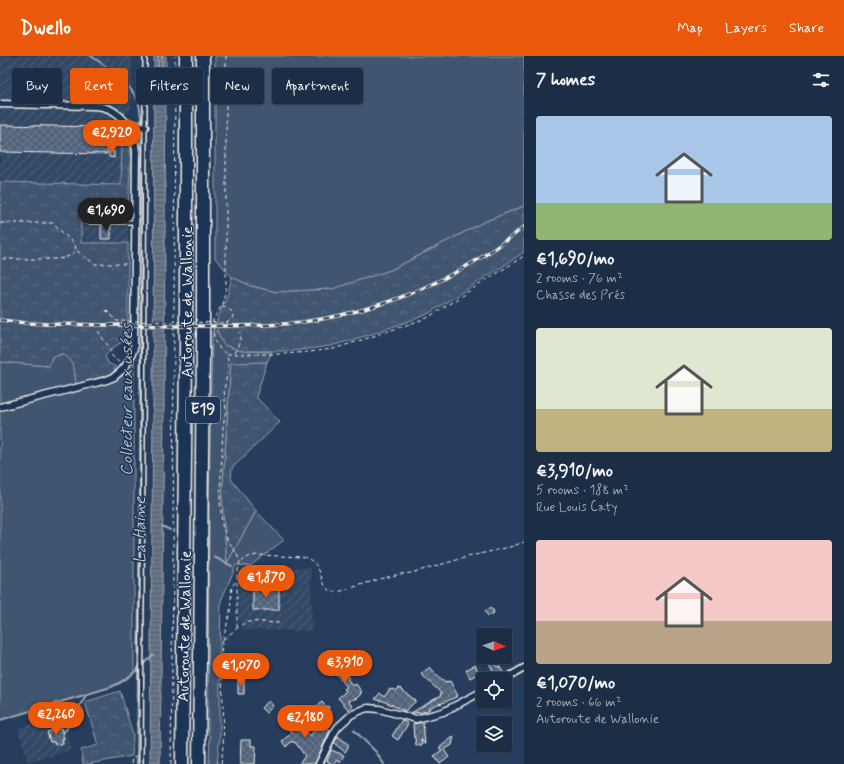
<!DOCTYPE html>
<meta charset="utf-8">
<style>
:root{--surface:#1c2e46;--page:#293a51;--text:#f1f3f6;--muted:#a0a8b3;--line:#3a4a5f;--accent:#ea580c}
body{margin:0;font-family:Mynerve,sans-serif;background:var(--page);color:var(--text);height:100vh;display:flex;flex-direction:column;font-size:15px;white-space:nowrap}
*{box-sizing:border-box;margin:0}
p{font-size:13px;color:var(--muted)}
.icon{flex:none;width:22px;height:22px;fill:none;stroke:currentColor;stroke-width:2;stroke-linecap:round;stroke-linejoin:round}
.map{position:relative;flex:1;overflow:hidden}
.drawer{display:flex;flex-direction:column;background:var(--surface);width:320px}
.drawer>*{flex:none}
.top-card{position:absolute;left:12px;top:12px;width:380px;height:36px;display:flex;gap:8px}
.needle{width:26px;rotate:92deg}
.controls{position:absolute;left:476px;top:572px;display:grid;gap:8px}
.controls a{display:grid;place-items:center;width:36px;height:36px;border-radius:4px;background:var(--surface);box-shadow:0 1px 3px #0004,0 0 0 1px var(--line);font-size:20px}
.price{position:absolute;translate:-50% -34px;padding:0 9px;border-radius:14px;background:var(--accent);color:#fff;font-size:13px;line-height:26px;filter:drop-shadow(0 1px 2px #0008)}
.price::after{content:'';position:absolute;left:50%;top:24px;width:12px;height:9px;margin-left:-6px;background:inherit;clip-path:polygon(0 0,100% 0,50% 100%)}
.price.on{background:#222;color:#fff}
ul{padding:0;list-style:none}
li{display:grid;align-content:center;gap:8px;height:212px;padding:0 12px}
li span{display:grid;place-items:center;height:124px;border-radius:4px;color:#555}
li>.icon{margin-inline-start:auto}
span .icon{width:72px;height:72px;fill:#fffc;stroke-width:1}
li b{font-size:17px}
h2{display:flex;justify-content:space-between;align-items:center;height:48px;padding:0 12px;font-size:17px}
.chip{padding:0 14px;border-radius:4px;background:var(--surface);box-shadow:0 1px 3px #0004,0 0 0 1px var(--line);font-size:14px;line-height:36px}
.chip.on{background:var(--accent);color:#fff}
header{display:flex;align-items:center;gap:24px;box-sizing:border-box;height:56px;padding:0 20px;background:var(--accent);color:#fff}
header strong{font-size:19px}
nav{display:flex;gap:22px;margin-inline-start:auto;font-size:14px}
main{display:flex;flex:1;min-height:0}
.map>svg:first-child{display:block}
.industrial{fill:url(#industrial-furrows)}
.grass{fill:#40546f;stroke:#9aa2ac}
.forest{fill:url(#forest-crowns);stroke:#9aa2ac}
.water{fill:url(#water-rules);stroke:#9fa7ae}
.pier{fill:#263d5d}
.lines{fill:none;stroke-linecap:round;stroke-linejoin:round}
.shore{stroke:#bcbfc2;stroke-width:1}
.stream{stroke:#9fa7ae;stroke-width:2}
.building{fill:url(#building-cross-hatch);stroke:#f4f1e8}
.service-casing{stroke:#f4f1e8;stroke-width:6}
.minor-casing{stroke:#f4f1e8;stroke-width:9}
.motorway-casing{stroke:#f4f1e8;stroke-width:15}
.path{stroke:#f4f1e8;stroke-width:1;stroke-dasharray:4 3;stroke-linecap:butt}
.service{stroke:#1d3557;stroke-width:3}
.minor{stroke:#1d3557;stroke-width:6}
.motorway{stroke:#1d3557;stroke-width:12}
.rail-casing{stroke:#f4f1e8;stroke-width:3.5}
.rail{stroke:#1d3557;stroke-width:2;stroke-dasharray:6;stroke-linecap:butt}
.path-bridge{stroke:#f4f1e8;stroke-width:1;stroke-dasharray:4 3;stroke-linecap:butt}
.labels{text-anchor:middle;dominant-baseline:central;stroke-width:3;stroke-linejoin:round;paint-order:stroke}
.shield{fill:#1d3557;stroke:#b4b9bc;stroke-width:1}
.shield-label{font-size:15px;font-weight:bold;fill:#f4f1e8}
.street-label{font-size:16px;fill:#f4f1e8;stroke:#1d3557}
.water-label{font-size:17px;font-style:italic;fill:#bcbfc2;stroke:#1d3557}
</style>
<header>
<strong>Dwello</strong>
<nav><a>Map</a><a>Layers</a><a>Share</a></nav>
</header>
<main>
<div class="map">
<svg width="524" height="708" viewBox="0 0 524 708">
<defs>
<pattern id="industrial-furrows" width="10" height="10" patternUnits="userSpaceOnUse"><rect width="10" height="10" fill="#334966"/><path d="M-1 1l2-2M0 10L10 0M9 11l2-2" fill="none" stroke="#51647c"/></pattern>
<pattern id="forest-crowns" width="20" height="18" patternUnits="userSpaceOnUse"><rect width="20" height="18" fill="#40546f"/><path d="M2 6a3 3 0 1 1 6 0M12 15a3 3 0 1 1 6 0" fill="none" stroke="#5c6d84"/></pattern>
<pattern id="water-rules" width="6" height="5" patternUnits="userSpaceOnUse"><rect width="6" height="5" fill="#677588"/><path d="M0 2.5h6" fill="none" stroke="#585e67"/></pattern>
<pattern id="building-cross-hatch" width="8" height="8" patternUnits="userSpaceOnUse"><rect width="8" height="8" fill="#52647b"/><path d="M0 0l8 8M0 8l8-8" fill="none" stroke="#6c7b8e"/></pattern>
</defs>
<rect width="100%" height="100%" fill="#263d5d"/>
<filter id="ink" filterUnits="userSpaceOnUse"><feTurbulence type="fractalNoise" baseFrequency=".025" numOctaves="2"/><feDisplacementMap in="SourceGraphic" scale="8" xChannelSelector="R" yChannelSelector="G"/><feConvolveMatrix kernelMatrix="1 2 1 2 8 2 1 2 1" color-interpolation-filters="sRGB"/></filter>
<g filter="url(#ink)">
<path class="industrial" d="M0 0H132L131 52 119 65 122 82 121 129 0 126Z
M81 156 128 157V187H81Z
M244 510 311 512 312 575 244 574 239 566V518Z
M56 662 65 671 71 694 28 706 18 672Z"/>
<path class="grass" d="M215 0H524V150L484 166 391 214 332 233 276 236 251 230 232 221 215 202Z
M212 275H217L224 289 242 295 272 296 267 306 231 308 222 443 227 507 256 455 284 484 250 510 236 509 221 545 220 589V680L217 708H209L210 680 208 678 209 452Z
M134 292V616L121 627 111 631 0 664V351L114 321Z
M63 298C76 306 74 314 76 328L0 347V306L48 310 52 301Z"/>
<path class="forest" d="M122 82 129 86 131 96 128 157 81 156V187H128V283C119 287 112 292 105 300L108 307 116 311 112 318 76 328C74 314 76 306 63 298L52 301 49 310 0 306V126L121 129Z
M524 150V196L502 211 426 259 372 278 331 290 292 295H242L224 289 217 275V264L228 237 232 221 251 230 276 236 332 233 391 214 484 166Z
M267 306 256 341 280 366 232 412 231 423 256 455 227 507 222 443 231 307Z
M120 635 133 679 132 700 88 708H83L81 694 98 689 85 646Z"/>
<path class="water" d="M154 0H166L164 355 160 708H150L153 353Z"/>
<path class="pier" d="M151 264H167V272H151Z"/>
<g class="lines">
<path class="shore" d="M158 0V34L160 35 162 34V0"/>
<path class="stream" d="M91 0C106 10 129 27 137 43 140 48 140 55 141 61L140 447 137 708
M162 470 170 474
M214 501 232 510
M244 517 250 520H267
M141 610 153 599
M0 664 111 631C122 626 130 621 138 613
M354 674 376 696 384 708
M62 676 66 674 86 639"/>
</g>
<path class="building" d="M107 67H112V74H109L107 98 0 96V69L106 71Z
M109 95H114V102L109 101Z
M106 169H111V183H101V170H106Z
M253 532H279V554H253Z
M490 552 494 555 493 556 494 557 488 560 485 555Z
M331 600 342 613 343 612 348 618V624L353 630 356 628 362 636 360 637 361 638 357 642 348 645 353 651 349 654 338 642 346 635 344 633 347 631 326 605Z
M492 605 497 611 499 610 503 616 496 620 489 607Z
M475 609 479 617 470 622 466 614Z
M430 611 441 624 443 623 445 626 448 625V626L450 625 458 640 445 646 440 648V647L429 652 431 653 423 656 411 657 433 644 441 640 440 639 441 637 421 618Z
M238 624H244V638H238Z
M399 632 401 633 416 645 405 655 381 644 380 645 375 643 380 637 384 641 390 633 392 634 393 633 396 635Z
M269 645 273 650 266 657 261 652Z
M322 646 326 651 328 650 329 652 328 653 331 657 328 661 324 656 316 663 313 658 321 654 317 650Z
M281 655 288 663 292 659 310 680 320 667 330 674 315 708H299L305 700 295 686 294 687 292 685 286 691 282 685 292 677 286 670 284 671 281 667 282 666 277 658Z
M402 664 408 668 398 684 392 680Z
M423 666 425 689 421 683 422 689H416L415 682H414L413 668Z
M61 672 64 683H62L63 687 55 689 54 686H50L47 676Z
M338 680 349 689 347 691H348L345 696 334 687Z
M454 680 452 689 444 694 449 701 440 708 434 700 442 694 439 692Z
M241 684H251V690H256L255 708H240Z
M331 694 344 699 340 706 336 704 335 708H332L327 705Z"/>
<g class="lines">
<defs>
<path id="service" d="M87 166H136
M141 708 145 71V0"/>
<path id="minor" d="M0 48 94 50C99 50 104 51 109 53 126 60 135 79 136 96L134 292C131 303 124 314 114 321 110 323 104 325 99 326L0 351
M124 66 145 71
M505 623 524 612
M319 708 334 677 338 671 351 659 364 653 368 652 379 653 416 663 443 656 483 635"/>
<path id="motorway" d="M182 708 186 295V0
M199 708 203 296V0"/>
</defs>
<use href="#service" class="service-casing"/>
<use href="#minor" class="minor-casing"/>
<use href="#motorway" class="motorway-casing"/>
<path class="path" d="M226 0V232L222 249 213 264 214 282 220 293 226 298 228 303V314L224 334 226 354 223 370 220 444 222 469 227 483 237 498 240 507 237 518V573
M0 167H53L75 189 76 194C72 200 65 202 58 203H0
M77 195 95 208H129
M223 250 228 252 232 256 233 261 227 267
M106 254 117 265H121
M98 275 101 280 110 292 112 300 120 307
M234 297C238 290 242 284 240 276
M227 298H283L309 296 333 293 365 283 427 262 524 200
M241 506 250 500 257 499 303 501C326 507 317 529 331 535 333 536 336 536 338 536L383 522 400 518 411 517 471 500 510 491 524 486
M223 584 230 556 232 530 236 525
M131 708 132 703 136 700
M171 708 173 518 175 0
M221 708C226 676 222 644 222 612 222 605 220 591 223 585 225 581 241 569 245 567 251 564 271 567 279 567"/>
<use href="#service" class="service"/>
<use href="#minor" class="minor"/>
<use href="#motorway" class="motorway"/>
<defs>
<path id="rail" d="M0 264 27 267 47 268C91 269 134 269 177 270 231 270 284 272 337 260 406 245 469 215 524 171"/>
</defs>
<use href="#rail" class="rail-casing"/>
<use href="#rail" class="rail"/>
<path class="path-bridge" d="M121 265 227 267"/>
</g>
</g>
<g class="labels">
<rect class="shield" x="186" y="341" width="34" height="26" rx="3"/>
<g class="shield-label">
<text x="203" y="354">E19</text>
</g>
<g class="street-label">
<text transform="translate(187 246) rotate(-90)">Autoroute de Wallonie</text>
<text transform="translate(185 570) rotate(-89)">Autoroute de Wallonie</text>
</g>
<g class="water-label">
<text transform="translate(127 344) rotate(-90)">Collecteur eaux usées</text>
<text transform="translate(140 474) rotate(-90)">La Haine</text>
</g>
</g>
</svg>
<div class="controls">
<a><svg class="needle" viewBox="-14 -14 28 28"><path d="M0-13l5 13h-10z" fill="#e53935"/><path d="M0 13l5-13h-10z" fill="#a0a8b3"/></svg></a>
<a><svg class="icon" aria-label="locate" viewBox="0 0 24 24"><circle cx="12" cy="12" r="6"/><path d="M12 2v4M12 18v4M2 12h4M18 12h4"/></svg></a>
<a><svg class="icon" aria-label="layers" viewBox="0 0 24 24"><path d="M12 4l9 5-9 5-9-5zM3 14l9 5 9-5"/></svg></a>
</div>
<b class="price" style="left:112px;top:98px">€2,920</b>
<b class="price on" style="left:106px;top:176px">€1,690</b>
<b class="price" style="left:266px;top:543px">€1,870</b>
<b class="price" style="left:345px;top:628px">€3,910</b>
<b class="price" style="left:241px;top:631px">€1,070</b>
<b class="price" style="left:56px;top:680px">€2,260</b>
<b class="price" style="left:305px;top:683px">€2,180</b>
<div class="top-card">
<a class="chip">Buy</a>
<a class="chip on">Rent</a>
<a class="chip">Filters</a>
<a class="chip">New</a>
<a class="chip">Apartment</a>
</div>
</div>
<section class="drawer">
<h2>7 homes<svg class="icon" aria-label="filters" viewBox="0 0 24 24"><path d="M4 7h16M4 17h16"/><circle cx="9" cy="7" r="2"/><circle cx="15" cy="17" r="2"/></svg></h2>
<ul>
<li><span style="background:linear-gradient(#a9c7e8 70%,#8fb573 0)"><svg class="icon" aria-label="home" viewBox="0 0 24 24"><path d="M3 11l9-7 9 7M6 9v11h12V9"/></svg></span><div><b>€1,690/mo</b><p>2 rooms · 76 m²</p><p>Chasse des Prés</p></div></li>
<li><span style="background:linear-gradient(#dfe7d0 65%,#c2b280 0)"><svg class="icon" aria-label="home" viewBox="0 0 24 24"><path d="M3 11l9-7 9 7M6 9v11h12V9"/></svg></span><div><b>€3,910/mo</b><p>5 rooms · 188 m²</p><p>Rue Louis Caty</p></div></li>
<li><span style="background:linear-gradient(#f6c9c9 65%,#b9a48a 0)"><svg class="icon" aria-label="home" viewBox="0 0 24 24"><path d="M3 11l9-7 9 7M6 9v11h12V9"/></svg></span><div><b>€1,070/mo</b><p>2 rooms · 66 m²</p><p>Autoroute de Wallonie</p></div></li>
</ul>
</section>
</main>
